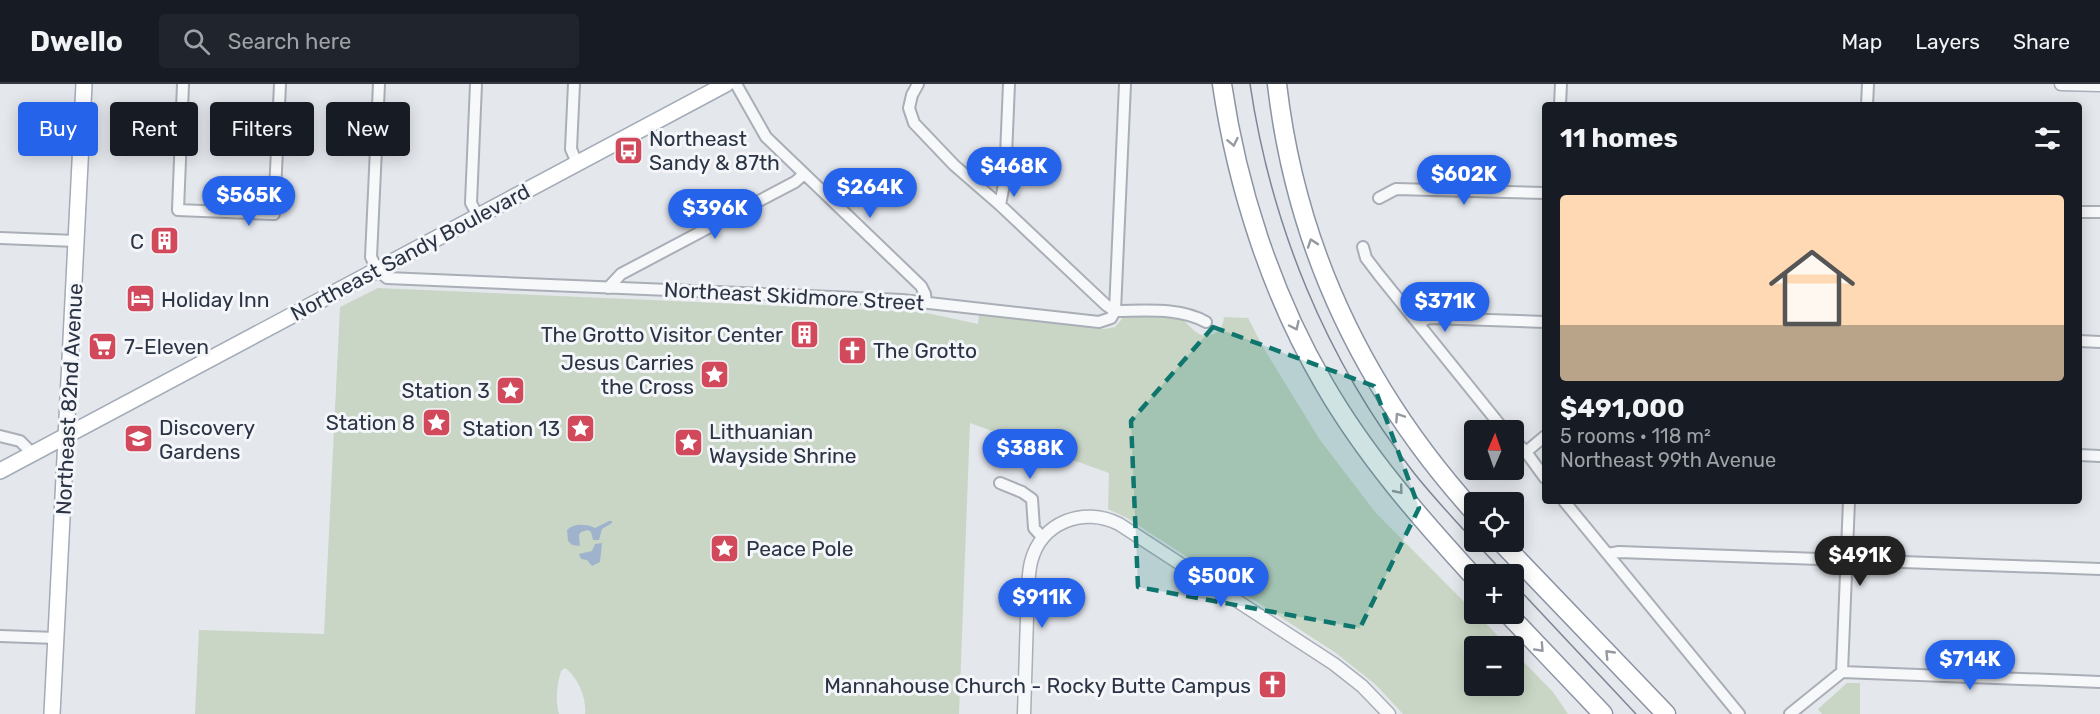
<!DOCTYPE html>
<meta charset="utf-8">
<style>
:root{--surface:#171b24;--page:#20242c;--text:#f1f3f6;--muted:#9ea1a6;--line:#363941;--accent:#2563eb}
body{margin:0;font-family:Rubik,sans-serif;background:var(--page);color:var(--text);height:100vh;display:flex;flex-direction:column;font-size:22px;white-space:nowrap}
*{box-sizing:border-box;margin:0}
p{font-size:20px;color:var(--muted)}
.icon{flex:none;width:33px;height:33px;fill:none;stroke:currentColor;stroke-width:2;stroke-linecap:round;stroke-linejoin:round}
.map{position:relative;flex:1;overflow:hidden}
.details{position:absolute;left:1542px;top:18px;width:540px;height:402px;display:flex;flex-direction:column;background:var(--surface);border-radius:6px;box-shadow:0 3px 15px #0003}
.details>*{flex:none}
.guide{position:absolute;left:18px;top:18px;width:570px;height:54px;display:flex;gap:12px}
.needle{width:39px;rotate:2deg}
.tools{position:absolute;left:1464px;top:336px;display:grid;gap:12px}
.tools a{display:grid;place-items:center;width:60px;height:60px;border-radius:6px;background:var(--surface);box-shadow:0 3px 15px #0003;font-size:30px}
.price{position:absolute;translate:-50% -51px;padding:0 14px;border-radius:21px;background:var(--accent);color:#fff;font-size:20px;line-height:39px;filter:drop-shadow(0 2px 3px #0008)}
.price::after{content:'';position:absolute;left:50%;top:36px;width:18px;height:14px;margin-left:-9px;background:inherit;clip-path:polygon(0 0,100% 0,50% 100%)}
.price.active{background:#222;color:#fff}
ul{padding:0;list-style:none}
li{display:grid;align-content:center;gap:12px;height:318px;padding:0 18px}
li span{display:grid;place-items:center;height:186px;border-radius:6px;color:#555}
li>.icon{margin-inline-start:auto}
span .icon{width:108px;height:108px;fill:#fffc;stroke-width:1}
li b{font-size:26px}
h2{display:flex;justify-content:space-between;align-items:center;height:72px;padding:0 18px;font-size:26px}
.chip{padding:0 21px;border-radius:6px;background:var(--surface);box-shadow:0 3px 15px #0003;font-size:21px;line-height:54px}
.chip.active{background:var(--accent);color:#fff}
header{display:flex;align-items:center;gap:36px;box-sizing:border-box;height:84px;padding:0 30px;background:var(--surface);border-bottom:2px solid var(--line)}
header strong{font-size:28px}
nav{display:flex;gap:33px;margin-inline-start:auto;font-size:21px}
.search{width:420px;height:54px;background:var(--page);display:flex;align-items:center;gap:15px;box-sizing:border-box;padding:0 21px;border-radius:6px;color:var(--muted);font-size:22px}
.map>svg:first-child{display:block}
.green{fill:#c9d6c5}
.water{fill:#9fb4cc}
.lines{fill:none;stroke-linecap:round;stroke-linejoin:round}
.minor-casing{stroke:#a9aeb7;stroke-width:14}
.tertiary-casing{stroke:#a9aeb7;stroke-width:15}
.primary-casing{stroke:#a3abb8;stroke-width:18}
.motorway-casing{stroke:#8b94a3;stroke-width:21}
.minor{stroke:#f7f8fa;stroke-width:10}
.tertiary{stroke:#f7f8fa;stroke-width:12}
.primary{stroke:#fff;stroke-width:15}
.motorway{stroke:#fff;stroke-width:18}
.tram{stroke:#7d8696;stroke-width:1.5}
.oneway{stroke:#959aa2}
.marked{fill:#0f766e;fill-opacity:0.2;stroke:#0f766e;stroke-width:4.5;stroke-dasharray:12 8;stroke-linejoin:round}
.labels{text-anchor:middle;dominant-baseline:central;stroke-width:6;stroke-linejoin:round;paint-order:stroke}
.poi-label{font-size:21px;fill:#2b3445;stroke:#f4f6f9;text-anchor:start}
.street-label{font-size:21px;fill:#2b3445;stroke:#f4f6f9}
</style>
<header>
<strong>Dwello</strong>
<div class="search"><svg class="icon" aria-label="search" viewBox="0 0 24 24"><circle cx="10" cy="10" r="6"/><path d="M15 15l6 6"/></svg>Search here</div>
<nav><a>Map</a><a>Layers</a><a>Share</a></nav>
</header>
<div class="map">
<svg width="2100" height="630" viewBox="0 0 2100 630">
<rect width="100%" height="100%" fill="#e4e7ec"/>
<path class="green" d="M378 204 922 228 978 240 979 231 1104 245 1115 243 1127 229C1142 230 1160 229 1175 232 1189 235 1197 260 1215 249 1222 246 1223 240 1224 233L1248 234 1263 263 1320 356 1376 429 1508 562H1474V602H1514V568L1553 608 1568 630H1403L1376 601 1336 569 1127 434 1108 425 1109 389 970 339 959 630H585C587 615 578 593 565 584L561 587C557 601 555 615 559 630H195L199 546 324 550 340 223Z
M1847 599H1860V630H1822L1818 625Z"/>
<path class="water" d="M609 437H612V439L602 445 599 456H593L591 448 588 446 581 448 579 451 580 462 572 461 568 457 567 446C574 439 586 440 595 444Z
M602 459 600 478 592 482 587 476 581 475 579 470 592 467 595 460Z"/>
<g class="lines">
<defs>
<path id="minor" d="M183 0 178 126 274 130 280 0
M379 0 371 173 377 185 387 194 902 216 1099 238 1111 234 1115 227 1125 0
M476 0 471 119 478 132
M574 0 571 65 577 79
M736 0 766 53 921 202 925 210 926 218
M918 0 912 11 909 24 914 39 954 81 1000 121 1106 221 1115 227C1145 227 1179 223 1206 238
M1560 21 1561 0
M1867 21 1868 0
M1379 114 1396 105 1545 109
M1000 121 1005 95 1009 0
M2079 128H2100
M0 154 76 157
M1363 163 1366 174 1379 191 1504 346
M608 204 621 190 795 98 803 91
M1418 238 1430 234 1545 238
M2079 257 2100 258
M0 352 20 357 33 370
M1514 356 1526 368 1545 394
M1526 368 1545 352
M2079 371 2100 372
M1000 399 1022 408 1032 415 1034 444 1043 454
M1564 417 1739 630
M1608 470 1619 468 2100 485
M0 552 56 554
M1842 588 1849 417
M1790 630 1842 588 2100 598"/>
<path id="tertiary" d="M2061 0 2100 1
M1024 630C1025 598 1026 565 1027 533 1028 515 1027 495 1031 478 1041 438 1084 422 1119 440L1334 580 1362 602 1389 630"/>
<path id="primary" d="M0 387 726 0
M52 630 84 0"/>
<path id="motorway" d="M1222 0C1237 103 1271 209 1324 300 1365 371 1419 433 1474 493
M1277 0C1296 164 1364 306 1474 428
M1501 458 1666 630
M1508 530 1603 630"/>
</defs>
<use href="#minor" class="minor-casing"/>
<use href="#tertiary" class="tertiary-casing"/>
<use href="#primary" class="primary-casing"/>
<use href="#motorway" class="motorway-casing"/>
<use href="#minor" class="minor"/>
<use href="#tertiary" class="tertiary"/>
<use href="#primary" class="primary"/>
<use href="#motorway" class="motorway"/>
<path class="tram" d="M1250 0C1271 141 1326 276 1414 389 1442 424 1474 457 1505 490
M1514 500 1636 630"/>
</g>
<defs><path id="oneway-chevron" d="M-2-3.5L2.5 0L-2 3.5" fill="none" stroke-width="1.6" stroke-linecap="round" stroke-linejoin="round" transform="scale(1.5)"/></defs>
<g class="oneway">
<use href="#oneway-chevron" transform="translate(1233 58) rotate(78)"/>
<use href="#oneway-chevron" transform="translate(1312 159) rotate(-109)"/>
<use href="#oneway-chevron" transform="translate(1295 242) rotate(65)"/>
<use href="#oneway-chevron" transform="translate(1399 333) rotate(-124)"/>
<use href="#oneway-chevron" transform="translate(1399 406) rotate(51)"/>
<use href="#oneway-chevron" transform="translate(1540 564) rotate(47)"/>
<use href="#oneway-chevron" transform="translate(1609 570) rotate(-134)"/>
</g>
<path class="marked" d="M1213 243 1374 302 1419 424 1360 544 1138 503 1131 337Z"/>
<defs>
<symbol id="bus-square" viewBox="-11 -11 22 22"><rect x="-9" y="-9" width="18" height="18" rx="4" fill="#d1495b" stroke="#f4f6f9"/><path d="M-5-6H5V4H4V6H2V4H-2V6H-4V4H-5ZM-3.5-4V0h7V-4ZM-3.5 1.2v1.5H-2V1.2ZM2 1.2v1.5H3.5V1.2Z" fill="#fff"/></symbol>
<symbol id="building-square" viewBox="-11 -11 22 22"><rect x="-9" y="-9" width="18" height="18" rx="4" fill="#d1495b" stroke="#f4f6f9"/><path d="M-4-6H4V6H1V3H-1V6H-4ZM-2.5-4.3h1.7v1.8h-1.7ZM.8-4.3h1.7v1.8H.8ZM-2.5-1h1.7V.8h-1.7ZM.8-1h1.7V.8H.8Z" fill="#fff"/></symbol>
<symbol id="hotel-square" viewBox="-11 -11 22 22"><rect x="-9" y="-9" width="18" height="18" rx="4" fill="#d1495b" stroke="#f4f6f9"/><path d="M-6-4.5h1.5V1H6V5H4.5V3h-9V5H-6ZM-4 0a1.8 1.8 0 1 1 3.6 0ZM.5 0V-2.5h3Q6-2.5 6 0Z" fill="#fff"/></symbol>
<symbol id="supermarket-square" viewBox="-11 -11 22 22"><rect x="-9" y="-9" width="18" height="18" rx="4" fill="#d1495b" stroke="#f4f6f9"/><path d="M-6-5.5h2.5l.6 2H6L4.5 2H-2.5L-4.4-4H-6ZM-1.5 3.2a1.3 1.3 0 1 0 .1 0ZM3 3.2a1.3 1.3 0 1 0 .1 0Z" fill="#fff"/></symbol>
<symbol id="church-square" viewBox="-11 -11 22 22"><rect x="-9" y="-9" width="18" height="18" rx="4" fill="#d1495b" stroke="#f4f6f9"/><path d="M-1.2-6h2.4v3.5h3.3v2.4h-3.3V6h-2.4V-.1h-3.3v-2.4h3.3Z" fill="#fff"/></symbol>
<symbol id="sight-square" viewBox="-11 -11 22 22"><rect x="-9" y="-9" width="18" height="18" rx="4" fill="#d1495b" stroke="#f4f6f9"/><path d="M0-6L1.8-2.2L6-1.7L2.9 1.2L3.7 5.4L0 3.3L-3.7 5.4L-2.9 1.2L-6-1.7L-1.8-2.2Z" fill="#fff"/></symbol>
<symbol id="school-square" viewBox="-11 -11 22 22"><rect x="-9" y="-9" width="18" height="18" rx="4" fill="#d1495b" stroke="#f4f6f9"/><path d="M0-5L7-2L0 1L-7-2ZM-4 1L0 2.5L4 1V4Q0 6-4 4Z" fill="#fff"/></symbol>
</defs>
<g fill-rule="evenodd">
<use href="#bus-square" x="612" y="50" width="33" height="33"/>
<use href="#building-square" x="148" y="140" width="33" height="33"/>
<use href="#hotel-square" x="124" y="198" width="33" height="33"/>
<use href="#building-square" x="788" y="234" width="33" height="33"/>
<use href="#supermarket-square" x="86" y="246" width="33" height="33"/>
<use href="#church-square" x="836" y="250" width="33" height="33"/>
<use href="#sight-square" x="698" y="274" width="33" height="33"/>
<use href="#sight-square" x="494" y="290" width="33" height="33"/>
<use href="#sight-square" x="420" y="322" width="33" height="33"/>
<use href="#sight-square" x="564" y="328" width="33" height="33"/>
<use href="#school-square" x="122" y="338" width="33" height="33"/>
<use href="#sight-square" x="672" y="342" width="33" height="33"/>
<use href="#sight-square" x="708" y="448" width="33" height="33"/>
<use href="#church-square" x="1256" y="584" width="33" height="33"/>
</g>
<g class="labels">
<g class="poi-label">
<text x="649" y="54">Northeast<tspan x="649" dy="24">Sandy &amp; 87th</tspan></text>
<text x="144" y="157" text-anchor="end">C</text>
<text x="161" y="215">Holiday Inn</text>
<text x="783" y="250" text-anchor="end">The Grotto Visitor Center</text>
<text x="124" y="262">7-Eleven</text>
<text x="873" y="266">The Grotto</text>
<text x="694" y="278" text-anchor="end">Jesus Carries<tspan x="694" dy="24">the Cross</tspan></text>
<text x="490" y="306" text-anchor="end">Station 3</text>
<text x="415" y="338" text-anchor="end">Station 8</text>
<text x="159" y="343">Discovery<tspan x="159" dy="24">Gardens</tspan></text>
<text x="560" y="344" text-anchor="end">Station 13</text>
<text x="709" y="347">Lithuanian<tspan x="709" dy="24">Wayside Shrine</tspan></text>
<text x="746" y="464">Peace Pole</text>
<text x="1251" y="601" text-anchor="end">Mannahouse Church - Rocky Butte Campus</text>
</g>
<g class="street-label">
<text transform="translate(410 168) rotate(-28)">Northeast Sandy Boulevard</text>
<text transform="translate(794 212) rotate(3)">Northeast Skidmore Street</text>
<text transform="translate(69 315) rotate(-87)">Northeast 82nd Avenue</text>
</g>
</g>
</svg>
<div class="tools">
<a><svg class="needle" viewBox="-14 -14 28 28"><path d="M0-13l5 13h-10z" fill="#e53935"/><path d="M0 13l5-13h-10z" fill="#9ea1a6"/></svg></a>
<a><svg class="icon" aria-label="locate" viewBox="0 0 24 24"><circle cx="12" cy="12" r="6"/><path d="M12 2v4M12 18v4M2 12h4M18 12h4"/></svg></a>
<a>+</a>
<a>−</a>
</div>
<b class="price" style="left:1014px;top:114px">$468K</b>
<b class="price" style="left:1464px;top:122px">$602K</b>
<b class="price" style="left:870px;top:135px">$264K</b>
<b class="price" style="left:249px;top:143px">$565K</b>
<b class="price" style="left:715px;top:156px">$396K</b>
<b class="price" style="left:1445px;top:249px">$371K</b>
<b class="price" style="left:1030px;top:396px">$388K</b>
<b class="price active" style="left:1860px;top:503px">$491K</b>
<b class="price" style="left:1221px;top:524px">$500K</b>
<b class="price" style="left:1042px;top:545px">$911K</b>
<b class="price" style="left:1970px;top:607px">$714K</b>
<div class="guide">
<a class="chip active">Buy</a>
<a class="chip">Rent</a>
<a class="chip">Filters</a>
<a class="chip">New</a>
</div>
<section class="details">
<h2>11 homes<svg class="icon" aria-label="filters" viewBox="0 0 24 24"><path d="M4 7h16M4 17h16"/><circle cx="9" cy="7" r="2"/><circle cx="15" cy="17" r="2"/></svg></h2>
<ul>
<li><span style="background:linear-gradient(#ffd9b3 70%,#b9a48a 0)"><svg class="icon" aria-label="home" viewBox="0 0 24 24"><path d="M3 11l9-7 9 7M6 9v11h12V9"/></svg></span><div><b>$491,000</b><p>5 rooms · 118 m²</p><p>Northeast 99th Avenue</p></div></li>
</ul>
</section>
</div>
